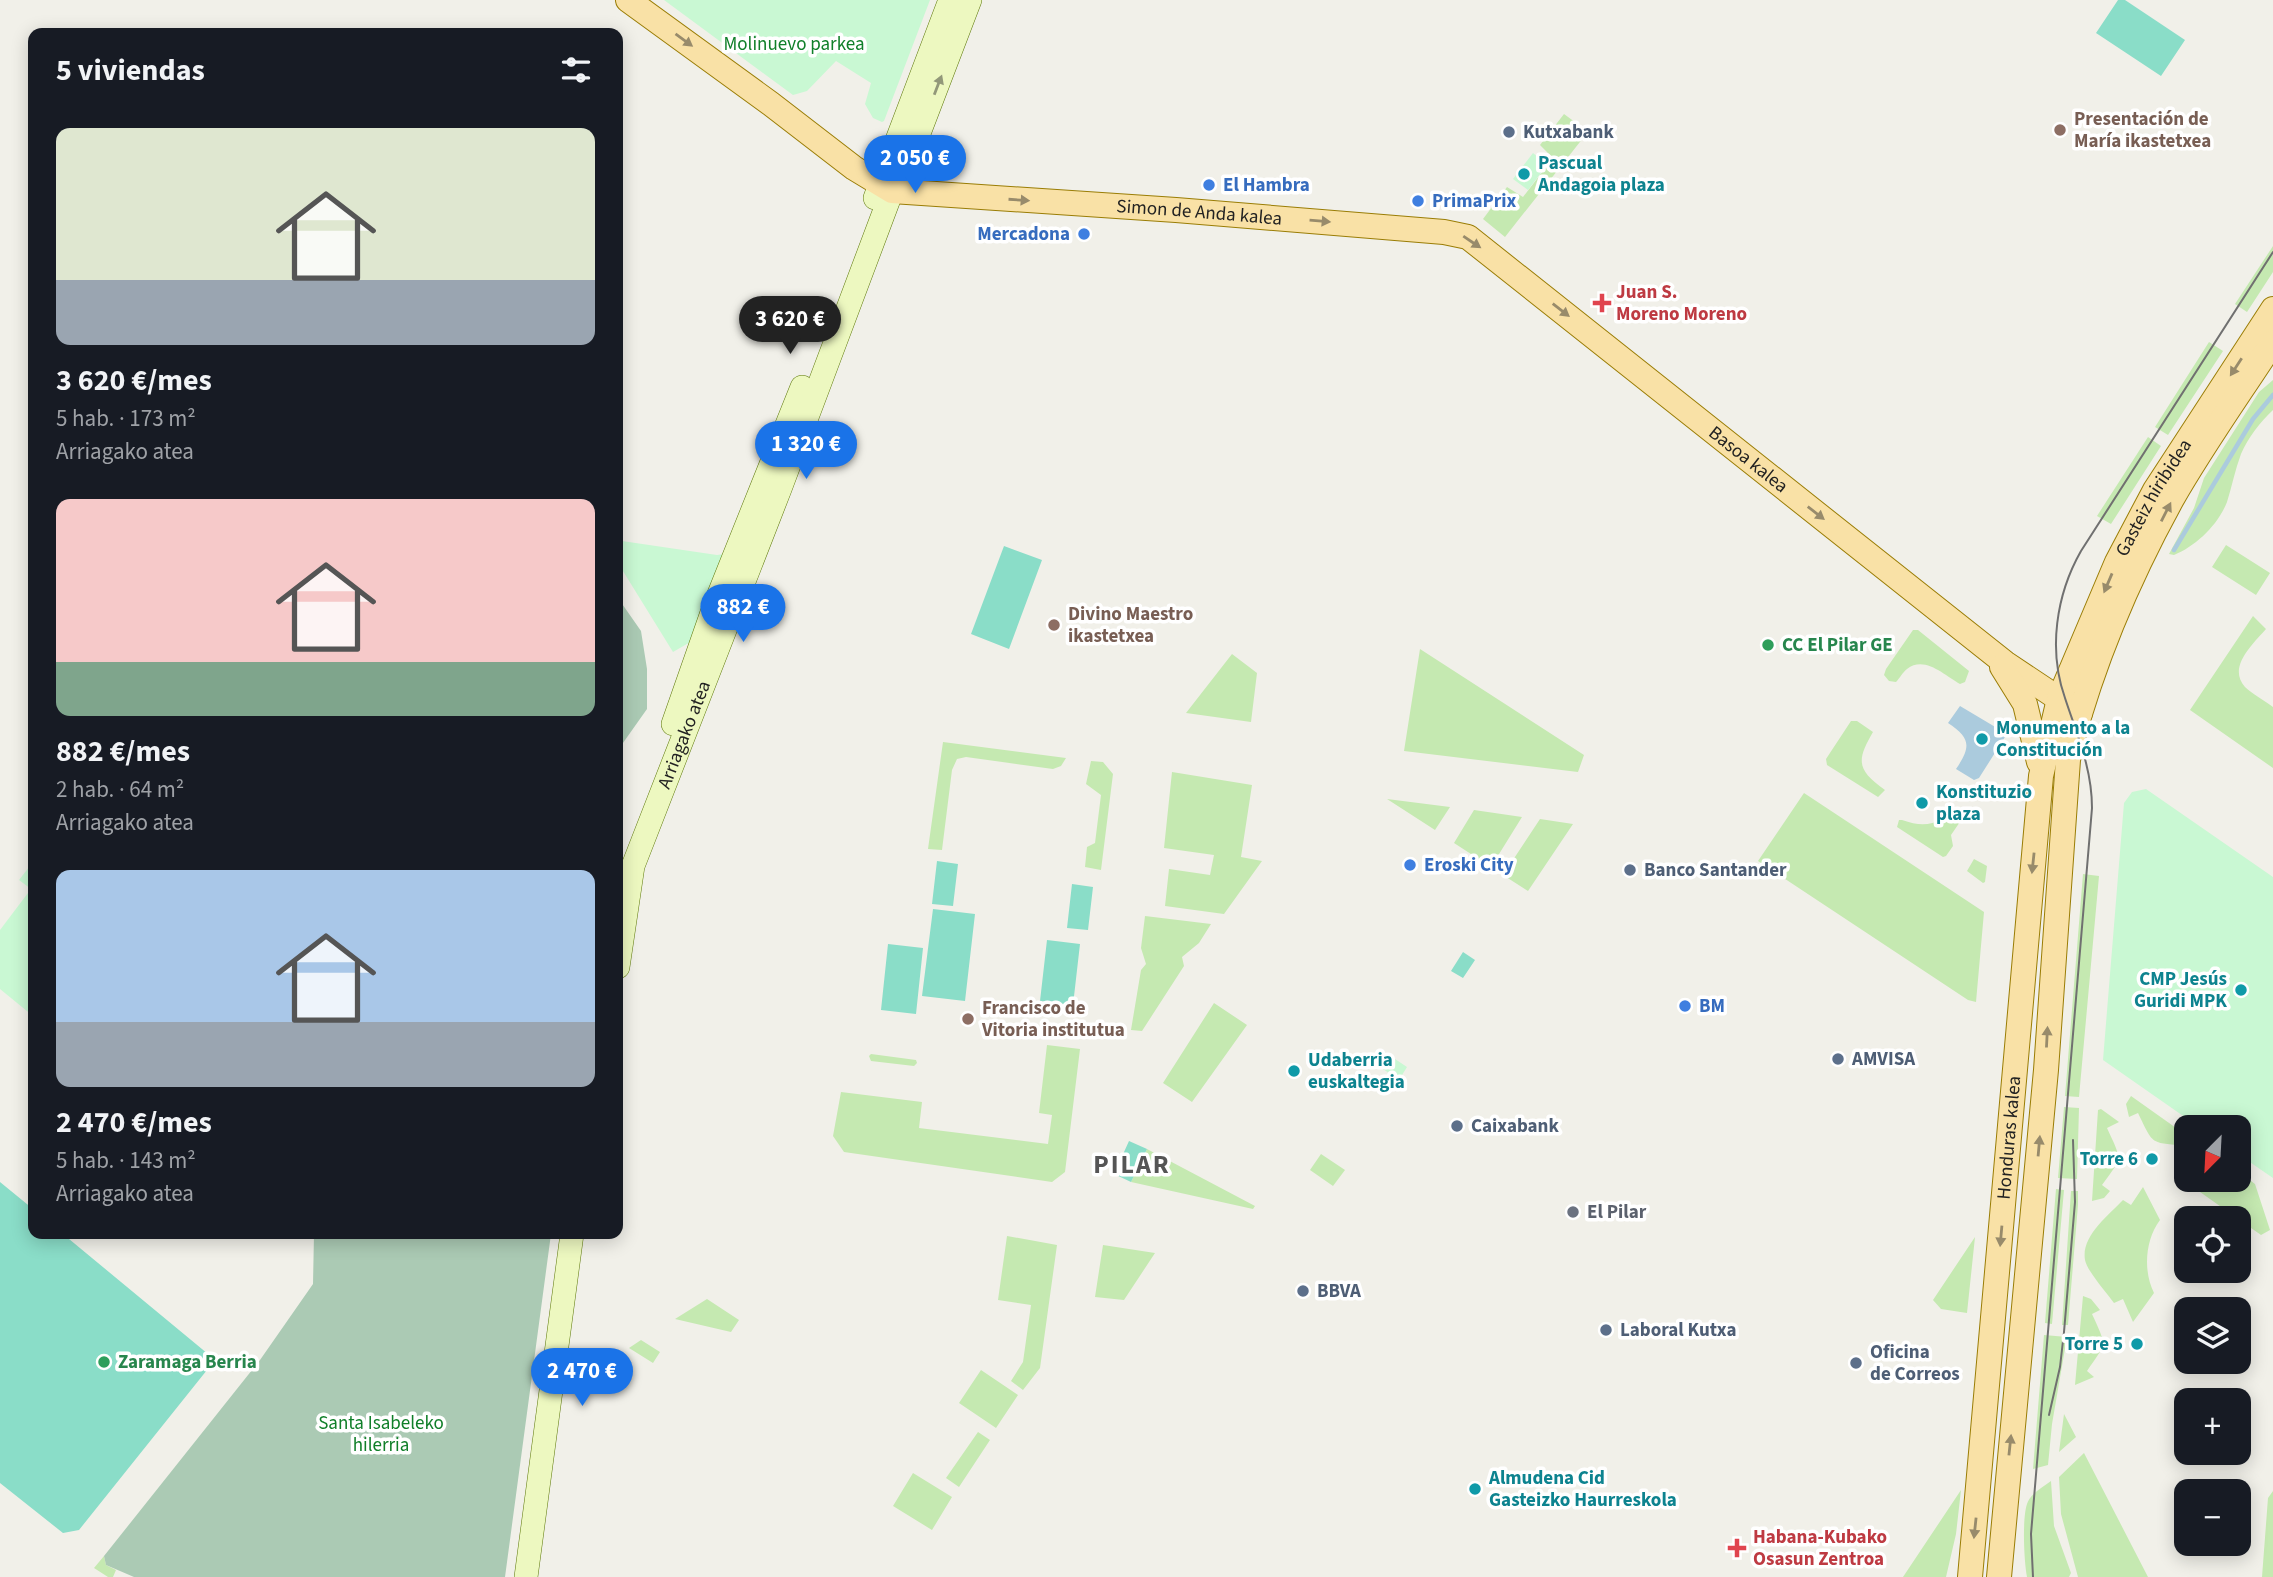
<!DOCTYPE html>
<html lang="es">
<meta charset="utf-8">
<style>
:root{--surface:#171b24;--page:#242831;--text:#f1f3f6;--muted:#9ea1a6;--accent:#1a73e8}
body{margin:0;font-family:"Source Sans 3",sans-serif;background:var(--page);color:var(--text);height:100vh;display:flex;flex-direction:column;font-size:26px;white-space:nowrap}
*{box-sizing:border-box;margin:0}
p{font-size:23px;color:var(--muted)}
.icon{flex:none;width:38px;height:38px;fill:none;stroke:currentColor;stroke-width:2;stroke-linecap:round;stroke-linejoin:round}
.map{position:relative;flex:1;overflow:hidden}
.side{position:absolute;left:28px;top:28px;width:595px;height:1211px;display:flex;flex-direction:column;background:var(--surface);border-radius:14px;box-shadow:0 4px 18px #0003}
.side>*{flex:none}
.needle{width:46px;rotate:204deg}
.tools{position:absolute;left:2174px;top:1115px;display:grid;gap:14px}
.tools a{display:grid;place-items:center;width:77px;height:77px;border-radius:14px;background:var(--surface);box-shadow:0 4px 18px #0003;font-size:35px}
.price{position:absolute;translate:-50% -60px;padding:0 16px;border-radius:24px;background:var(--accent);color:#fff;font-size:23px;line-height:46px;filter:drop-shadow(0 2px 4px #0008)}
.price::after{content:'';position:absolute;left:50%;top:42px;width:21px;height:16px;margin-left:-10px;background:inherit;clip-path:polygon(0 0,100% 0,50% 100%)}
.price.current{background:#222;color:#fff}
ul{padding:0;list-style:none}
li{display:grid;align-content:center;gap:14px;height:371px;padding:0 28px}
li span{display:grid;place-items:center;height:217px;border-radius:14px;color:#555}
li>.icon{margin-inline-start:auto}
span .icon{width:126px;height:126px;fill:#fffc;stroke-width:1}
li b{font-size:30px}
h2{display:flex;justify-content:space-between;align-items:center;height:84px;padding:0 28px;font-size:30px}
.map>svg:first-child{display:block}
.grass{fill:#c5e9b1}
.cemetery{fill:#abcab4}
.park{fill:#c9f8d3}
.pitch{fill:#8addc8}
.water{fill:#abcbdd}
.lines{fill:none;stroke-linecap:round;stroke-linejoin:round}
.stream{stroke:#abcbdd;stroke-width:4.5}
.secondary-casing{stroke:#5d7809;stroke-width:24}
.primary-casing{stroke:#9a7d05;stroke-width:26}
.secondary{stroke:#edf8c0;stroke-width:23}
.primary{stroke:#f9e1a6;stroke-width:24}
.tram{stroke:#707070;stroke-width:2}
.oneway{fill:#988b6b}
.oneway2{fill:#929879}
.education-dot{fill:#8d6e63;stroke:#fff;stroke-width:2.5}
.service-dot{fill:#5c6f8a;stroke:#fff;stroke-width:2.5}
.culture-dot{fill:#0f9aa8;stroke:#fff;stroke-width:2.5}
.shop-dot{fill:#3f7fe0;stroke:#fff;stroke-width:2.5}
.health-dot{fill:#e0444e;stroke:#fff;stroke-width:2.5}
.leisure-dot{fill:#2e9e5b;stroke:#fff;stroke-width:2.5}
.worship-dot{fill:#6b7280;stroke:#fff;stroke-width:2.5}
.labels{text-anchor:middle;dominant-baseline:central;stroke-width:7;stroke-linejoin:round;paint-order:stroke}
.park-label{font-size:19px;fill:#107f29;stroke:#fff}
.education-label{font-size:19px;font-weight:bold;fill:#785e54;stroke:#fff;text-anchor:start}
.service-label{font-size:19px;font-weight:bold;fill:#4e5e75;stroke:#fff;text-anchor:start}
.culture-label{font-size:19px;font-weight:bold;fill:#0d838f;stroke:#fff;text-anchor:start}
.shop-label{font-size:19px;font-weight:bold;fill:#366cbe;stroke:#fff;text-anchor:start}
.street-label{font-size:19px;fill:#222;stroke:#fff}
.health-label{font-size:19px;font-weight:bold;fill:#be3a42;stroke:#fff;text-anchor:start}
.leisure-label{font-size:19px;font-weight:bold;fill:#27864d;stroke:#fff;text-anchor:start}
.worship-label{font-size:19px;font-weight:bold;fill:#5b616d;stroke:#fff;text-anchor:start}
.district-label{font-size:26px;font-weight:bold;letter-spacing:2px;fill:#555;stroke:#fff}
</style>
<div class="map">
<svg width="2273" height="1577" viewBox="0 0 2273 1577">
<rect width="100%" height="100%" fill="#f1f0e9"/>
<path class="grass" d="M1564 114 1587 131V133L1505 237 1483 219 1507 187 1523 197 1553 158 1540 145Z
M2273 246V272L2247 312 2235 304Z
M2209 342 2223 351 2168 435 2155 427Z
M2273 380V410C2260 422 2248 438 2241 454 2235 470 2232 486 2227 502 2218 525 2196 546 2174 555L2169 554 2194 508 2204 478 2259 392Z
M2148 437 2161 446 2111 524 2097 516Z
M2226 545 2270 573 2256 595 2212 567Z
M2253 616 2266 629C2253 644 2227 667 2245 687 2252 694 2264 700 2273 707V768L2190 710Z
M1913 630H1918L1969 671 1965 682 1960 684C1945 676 1925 655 1907 669 1902 673 1900 678 1896 682L1889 681 1884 675 1886 669Z
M1420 649 1584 755 1578 772 1404 751Z
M1232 654 1257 673 1251 722 1186 713Z
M1851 721H1857L1873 732C1856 761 1857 770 1885 790L1878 797 1827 765 1826 759Z
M943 742 1066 758 1061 766 1053 769 966 757 957 759 952 770 942 850 928 849Z
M1091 761 1103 762 1113 774 1101 870 1085 867 1087 847 1095 843 1101 795 1086 784Z
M1172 772 1252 785 1241 857 1262 861 1224 914 1165 906 1169 869 1210 875 1214 855 1164 848Z
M1804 793 1984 912 1976 1002 1968 1000 1758 861Z
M1387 799 1450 807 1435 830Z
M1960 807 1963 809 1964 816 1951 835 1953 846 1946 856 1943 857 1897 827 1899 820H1902C1927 829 1940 823 1960 807Z
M1474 810 1522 817 1491 867 1454 843Z
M1540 819 1573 824 1528 891 1503 875Z
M1974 859 1987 866 1985 882 1983 883 1967 871Z
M2083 874 2099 876 2079 1097 2065 1096Z
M1145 916 1211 924 1199 943 1182 957 1184 966 1142 1031 1131 1030 1141 970 1146 964 1141 948Z
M1214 1003 1247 1025 1192 1102 1163 1083Z
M1047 1045 1080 1049 1065 1172 1052 1182 844 1152 833 1136 841 1092 922 1102 919 1128 1048 1144 1052 1115 1039 1113Z
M871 1054 916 1060 917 1063 914 1066 871 1061 869 1056Z
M2131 1096 2186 1135V1146C2150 1142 2154 1146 2138 1113L2129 1117 2126 1104Z
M2064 1107 2079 1108 2077 1179 2058 1178Z
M2101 1109 2119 1122 2107 1128C2122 1161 2123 1156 2102 1185L2110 1191 2104 1198 2092 1201 2098 1110Z
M1147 1149 1255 1206 1253 1209 1131 1182Z
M1321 1154 1345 1170 1333 1186 1310 1170Z
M2184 1170 2186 1180H2238V1171L2255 1184 2270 1230 2261 1235 2183 1180Z
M2143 1187 2160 1220C2145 1240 2143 1271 2154 1293L2133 1322 2123 1299 2114 1303C2107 1293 2087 1271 2085 1260 2081 1236 2108 1216 2123 1200L2131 1205Z
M2056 1189 2064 1190 2052 1324 2045 1323Z
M2071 1191H2078V1205L2068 1325H2062Z
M1007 1236 1057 1245 1040 1368 1023 1390 1011 1381 1023 1362 1031 1305 998 1300Z
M1975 1237 1967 1313 1941 1309 1933 1300Z
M1103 1245 1155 1253 1124 1300 1095 1297Z
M2083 1296 2091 1299 2100 1310 2092 1314C2107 1347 2107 1342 2087 1371L2094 1377 2075 1385Z
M707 1299 739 1320 731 1332 675 1319Z
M2044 1335 2067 1337 2052 1424 2048 1465 2033 1469Z
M641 1340 660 1352 653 1363 629 1348Z
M981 1370 1018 1395 996 1428 959 1403Z
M2064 1414 2076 1437 2059 1452Z
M978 1432 990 1440 959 1487 946 1478Z
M2084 1453 2148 1577H2078L2061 1514 2059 1477Z
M913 1473 952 1497 932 1530 893 1506Z
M2051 1481 2054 1526 2071 1573 2069 1577H2027C2024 1561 2022 1519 2027 1504 2030 1494 2043 1487 2051 1481Z
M1961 1490 1956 1534 1946 1577H1903Z
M2273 1491V1577H2262L2268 1498Z
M104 1556 106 1565 116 1570 113 1577H108L94 1568Z"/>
<path class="cemetery" d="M618 598 641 631 647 669V709L618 750Z
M314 1234H551L505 1577H134L106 1565 104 1556 260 1360 313 1284Z"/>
<path class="park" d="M664 0H930L884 121 882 122 873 118 865 104 871 83 836 61 807 91 793 95Z
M1533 153 1547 165 1528 190 1513 179Z
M622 541 717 555 730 553 699 637 673 652 618 563V542Z
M2146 789 2273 877V1178L2238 1154V1127H2199L2103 1060 2124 803 2132 792Z
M33 862V1016L0 989V930L31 889 19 880Z
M1392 1057 1407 1067 1399 1080 1383 1069Z"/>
<path class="pitch" d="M2118 0H2125L2185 40 2161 76 2096 33Z
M1004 546 1042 560 1009 649 971 634Z
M937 861 958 864 953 906 932 904Z
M1072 884 1093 887 1088 930 1067 928Z
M933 909 975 914 965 1001 922 996Z
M1047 940 1080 944 1073 1005 1040 1001Z
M888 944 923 948 916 1014 881 1010Z
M1463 952 1475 960 1463 978 1451 971Z
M1129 1141 1147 1149 1131 1182 1114 1174Z
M0 1182 33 1209V1234H63L208 1354 207 1370 79 1530 63 1533 0 1483Z"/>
<path class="water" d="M1960 706 2002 731 2005 737 1979 778 1974 780 1956 769C1971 747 1971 738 1948 723Z"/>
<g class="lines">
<path class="stream" d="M2174 550 2253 419 2273 395"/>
<defs>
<g id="secondary">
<path d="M875 198 950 0"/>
<path d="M673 724 715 604 802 387"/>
<path id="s1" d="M618 967 633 866 780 489 892 191 918 136 970 0"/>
<path d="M526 1577 572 1234"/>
</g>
<g id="primary">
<path id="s2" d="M628 0 771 104 854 168 892 191 1176 210 1444 232 1468 237 2005 663 2080 713"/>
<path d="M2002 667 2025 704 2039 762"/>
<path id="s3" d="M1970 1577 2041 776 2059 699 2117 562 2155 490 2273 309"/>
<path d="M1999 1577 2046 1070 2068 760 2071 745C2094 659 2129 577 2172 499 2202 446 2240 393 2273 342"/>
</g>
</defs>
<use href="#secondary" class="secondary-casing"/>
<use href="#primary" class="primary-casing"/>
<use href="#secondary" class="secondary"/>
<use href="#primary" class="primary"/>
<path class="tram" d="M2049 1415 2060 1367 2064 1332 2075 1202 2073 1140
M2033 1577 2031 1534 2092 808C2092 768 2077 735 2065 698 2048 650 2056 595 2081 551L2273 252"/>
</g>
<defs><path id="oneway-solid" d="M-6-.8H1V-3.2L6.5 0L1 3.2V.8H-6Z" transform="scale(1.75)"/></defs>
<g class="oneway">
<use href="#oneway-solid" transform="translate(684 40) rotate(36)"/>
<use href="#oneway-solid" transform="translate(1019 200) rotate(4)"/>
<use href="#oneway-solid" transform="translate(1320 221) rotate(5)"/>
<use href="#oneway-solid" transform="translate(1472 242) rotate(34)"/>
<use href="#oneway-solid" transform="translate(1561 310) rotate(38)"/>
<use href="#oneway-solid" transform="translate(2236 367) rotate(123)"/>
<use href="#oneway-solid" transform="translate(2166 512) rotate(-63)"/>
<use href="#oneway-solid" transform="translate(1816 513) rotate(38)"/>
<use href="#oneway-solid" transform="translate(2108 583) rotate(113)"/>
<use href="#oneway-solid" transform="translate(2033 863) rotate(96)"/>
<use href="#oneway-solid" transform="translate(2047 1037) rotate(-87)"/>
<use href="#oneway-solid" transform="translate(2039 1146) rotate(-85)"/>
<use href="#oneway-solid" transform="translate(2001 1236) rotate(95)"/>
<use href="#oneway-solid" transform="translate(2010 1445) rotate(-84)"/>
<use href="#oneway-solid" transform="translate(1975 1528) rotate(96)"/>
</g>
<use class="oneway2" href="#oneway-solid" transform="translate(938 85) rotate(-69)"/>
<g class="education-dot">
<circle cx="2060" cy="130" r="7"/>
<circle cx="1054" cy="625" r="7"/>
<circle cx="968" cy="1019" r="7"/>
</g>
<g class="service-dot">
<circle cx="1509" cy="132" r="7"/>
<circle cx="1630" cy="870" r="7"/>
<circle cx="1838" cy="1059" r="7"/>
<circle cx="1457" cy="1126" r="7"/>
<circle cx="1303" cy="1291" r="7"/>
<circle cx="1606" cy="1330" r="7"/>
<circle cx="1856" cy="1363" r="7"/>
</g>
<g class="culture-dot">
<circle cx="1524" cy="174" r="7"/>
<circle cx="1982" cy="739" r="7"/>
<circle cx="1922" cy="803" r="7"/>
<circle cx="2241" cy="990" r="7"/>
<circle cx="1294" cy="1071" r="7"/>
<circle cx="2152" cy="1159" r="7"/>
<circle cx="2137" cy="1344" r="7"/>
<circle cx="1475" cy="1489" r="7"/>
</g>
<g class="shop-dot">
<circle cx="1209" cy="185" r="7"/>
<circle cx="1418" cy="201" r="7"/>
<circle cx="1084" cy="234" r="7"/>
<circle cx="1410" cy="865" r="7"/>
<circle cx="1685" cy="1006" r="7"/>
</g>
<g class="health-dot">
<path d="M1598.5 292.5h7v7h7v7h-7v7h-7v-7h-7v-7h7z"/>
<path d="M1733.5 1537.5h7v7h7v7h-7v7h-7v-7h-7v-7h7z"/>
</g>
<g class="leisure-dot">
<circle cx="1768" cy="645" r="7"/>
<circle cx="104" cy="1362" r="7"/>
</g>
<circle class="worship-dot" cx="1573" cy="1212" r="7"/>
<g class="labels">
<g class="park-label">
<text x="794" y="44">Molinuevo parkea</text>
<text x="381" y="1423">Santa Isabeleko<tspan x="381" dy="22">hilerria</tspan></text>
</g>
<g class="education-label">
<text x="2074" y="119">Presentación de<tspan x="2074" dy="22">María ikastetxea</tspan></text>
<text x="1068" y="614">Divino Maestro<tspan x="1068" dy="22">ikastetxea</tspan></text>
<text x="982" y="1008">Francisco de<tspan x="982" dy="22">Vitoria institutua</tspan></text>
</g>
<g class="service-label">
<text x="1523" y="132">Kutxabank</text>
<text x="1644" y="870">Banco Santander</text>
<text x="1852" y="1059">AMVISA</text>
<text x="1471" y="1126">Caixabank</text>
<text x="1317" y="1291">BBVA</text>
<text x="1620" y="1330">Laboral Kutxa</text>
<text x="1870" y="1352">Oficina<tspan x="1870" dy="22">de Correos</tspan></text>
</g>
<g class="culture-label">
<text x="1538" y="163">Pascual<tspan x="1538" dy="22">Andagoia plaza</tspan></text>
<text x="1996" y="728">Monumento a la<tspan x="1996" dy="22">Constitución</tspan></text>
<text x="1936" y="792">Konstituzio<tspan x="1936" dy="22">plaza</tspan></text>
<text x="2227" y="979" text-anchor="end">CMP Jesús<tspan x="2227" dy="22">Guridi MPK</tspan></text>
<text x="1308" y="1060">Udaberria<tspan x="1308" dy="22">euskaltegia</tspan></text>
<text x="2138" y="1159" text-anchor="end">Torre 6</text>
<text x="2123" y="1344" text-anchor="end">Torre 5</text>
<text x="1489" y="1478">Almudena Cid<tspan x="1489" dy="22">Gasteizko Haurreskola</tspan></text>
</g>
<g class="shop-label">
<text x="1223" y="185">El Hambra</text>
<text x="1432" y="201">PrimaPrix</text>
<text x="1070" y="234" text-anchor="end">Mercadona</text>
<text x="1424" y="865">Eroski City</text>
<text x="1699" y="1006">BM</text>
</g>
<g class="street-label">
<text stroke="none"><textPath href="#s2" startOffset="634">Simon de Anda kalea</textPath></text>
<text stroke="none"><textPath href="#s2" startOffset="1262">Basoa kalea</textPath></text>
<text stroke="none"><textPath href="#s3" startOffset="1106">Gasteiz hiribidea</textPath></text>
<text stroke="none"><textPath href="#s1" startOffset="243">Arriagako atea</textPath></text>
<text stroke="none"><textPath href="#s3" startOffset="441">Honduras kalea</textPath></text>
</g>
<g class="health-label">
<text x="1616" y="292">Juan S.<tspan x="1616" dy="22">Moreno Moreno</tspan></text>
<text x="1753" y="1537">Habana-Kubako<tspan x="1753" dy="22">Osasun Zentroa</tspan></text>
</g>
<g class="leisure-label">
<text x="1782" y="645">CC El Pilar GE</text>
<text x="118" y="1362">Zaramaga Berria</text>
</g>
<g class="worship-label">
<text x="1587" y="1212">El Pilar</text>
</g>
<g class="district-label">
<text x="1132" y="1164">PILAR</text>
</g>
</g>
</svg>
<div class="tools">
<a><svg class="needle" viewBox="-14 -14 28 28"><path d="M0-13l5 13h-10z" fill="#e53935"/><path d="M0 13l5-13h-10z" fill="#9ea1a6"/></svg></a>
<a><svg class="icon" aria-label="locate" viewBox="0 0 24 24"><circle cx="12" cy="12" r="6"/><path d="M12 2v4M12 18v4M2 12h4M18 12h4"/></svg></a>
<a><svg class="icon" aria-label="layers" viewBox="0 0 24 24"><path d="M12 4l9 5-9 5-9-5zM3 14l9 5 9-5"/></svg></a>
<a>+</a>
<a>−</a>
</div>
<b class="price" style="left:915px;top:195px">2 050 €</b>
<b class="price current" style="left:790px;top:356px">3 620 €</b>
<b class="price" style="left:806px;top:481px">1 320 €</b>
<b class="price" style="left:743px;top:644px">882 €</b>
<b class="price" style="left:582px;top:1408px">2 470 €</b>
<section class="side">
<h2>5 viviendas<svg class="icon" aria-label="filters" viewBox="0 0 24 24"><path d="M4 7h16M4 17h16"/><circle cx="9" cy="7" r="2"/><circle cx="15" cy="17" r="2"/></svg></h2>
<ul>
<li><span style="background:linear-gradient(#dfe7d0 70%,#9aa5b1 0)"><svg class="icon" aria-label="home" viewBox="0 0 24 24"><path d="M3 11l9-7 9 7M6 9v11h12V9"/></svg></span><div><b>3 620 €/mes</b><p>5 hab. · 173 m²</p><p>Arriagako atea</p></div></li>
<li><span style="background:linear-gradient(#f6c9c9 75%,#7fa58c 0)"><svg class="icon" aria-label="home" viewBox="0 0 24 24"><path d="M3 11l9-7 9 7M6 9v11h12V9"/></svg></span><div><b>882 €/mes</b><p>2 hab. · 64 m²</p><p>Arriagako atea</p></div></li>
<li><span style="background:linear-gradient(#a9c7e8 70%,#9aa5b1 0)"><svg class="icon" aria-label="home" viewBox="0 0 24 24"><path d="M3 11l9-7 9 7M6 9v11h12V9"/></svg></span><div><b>2 470 €/mes</b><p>5 hab. · 143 m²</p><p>Arriagako atea</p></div></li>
</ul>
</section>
</div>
